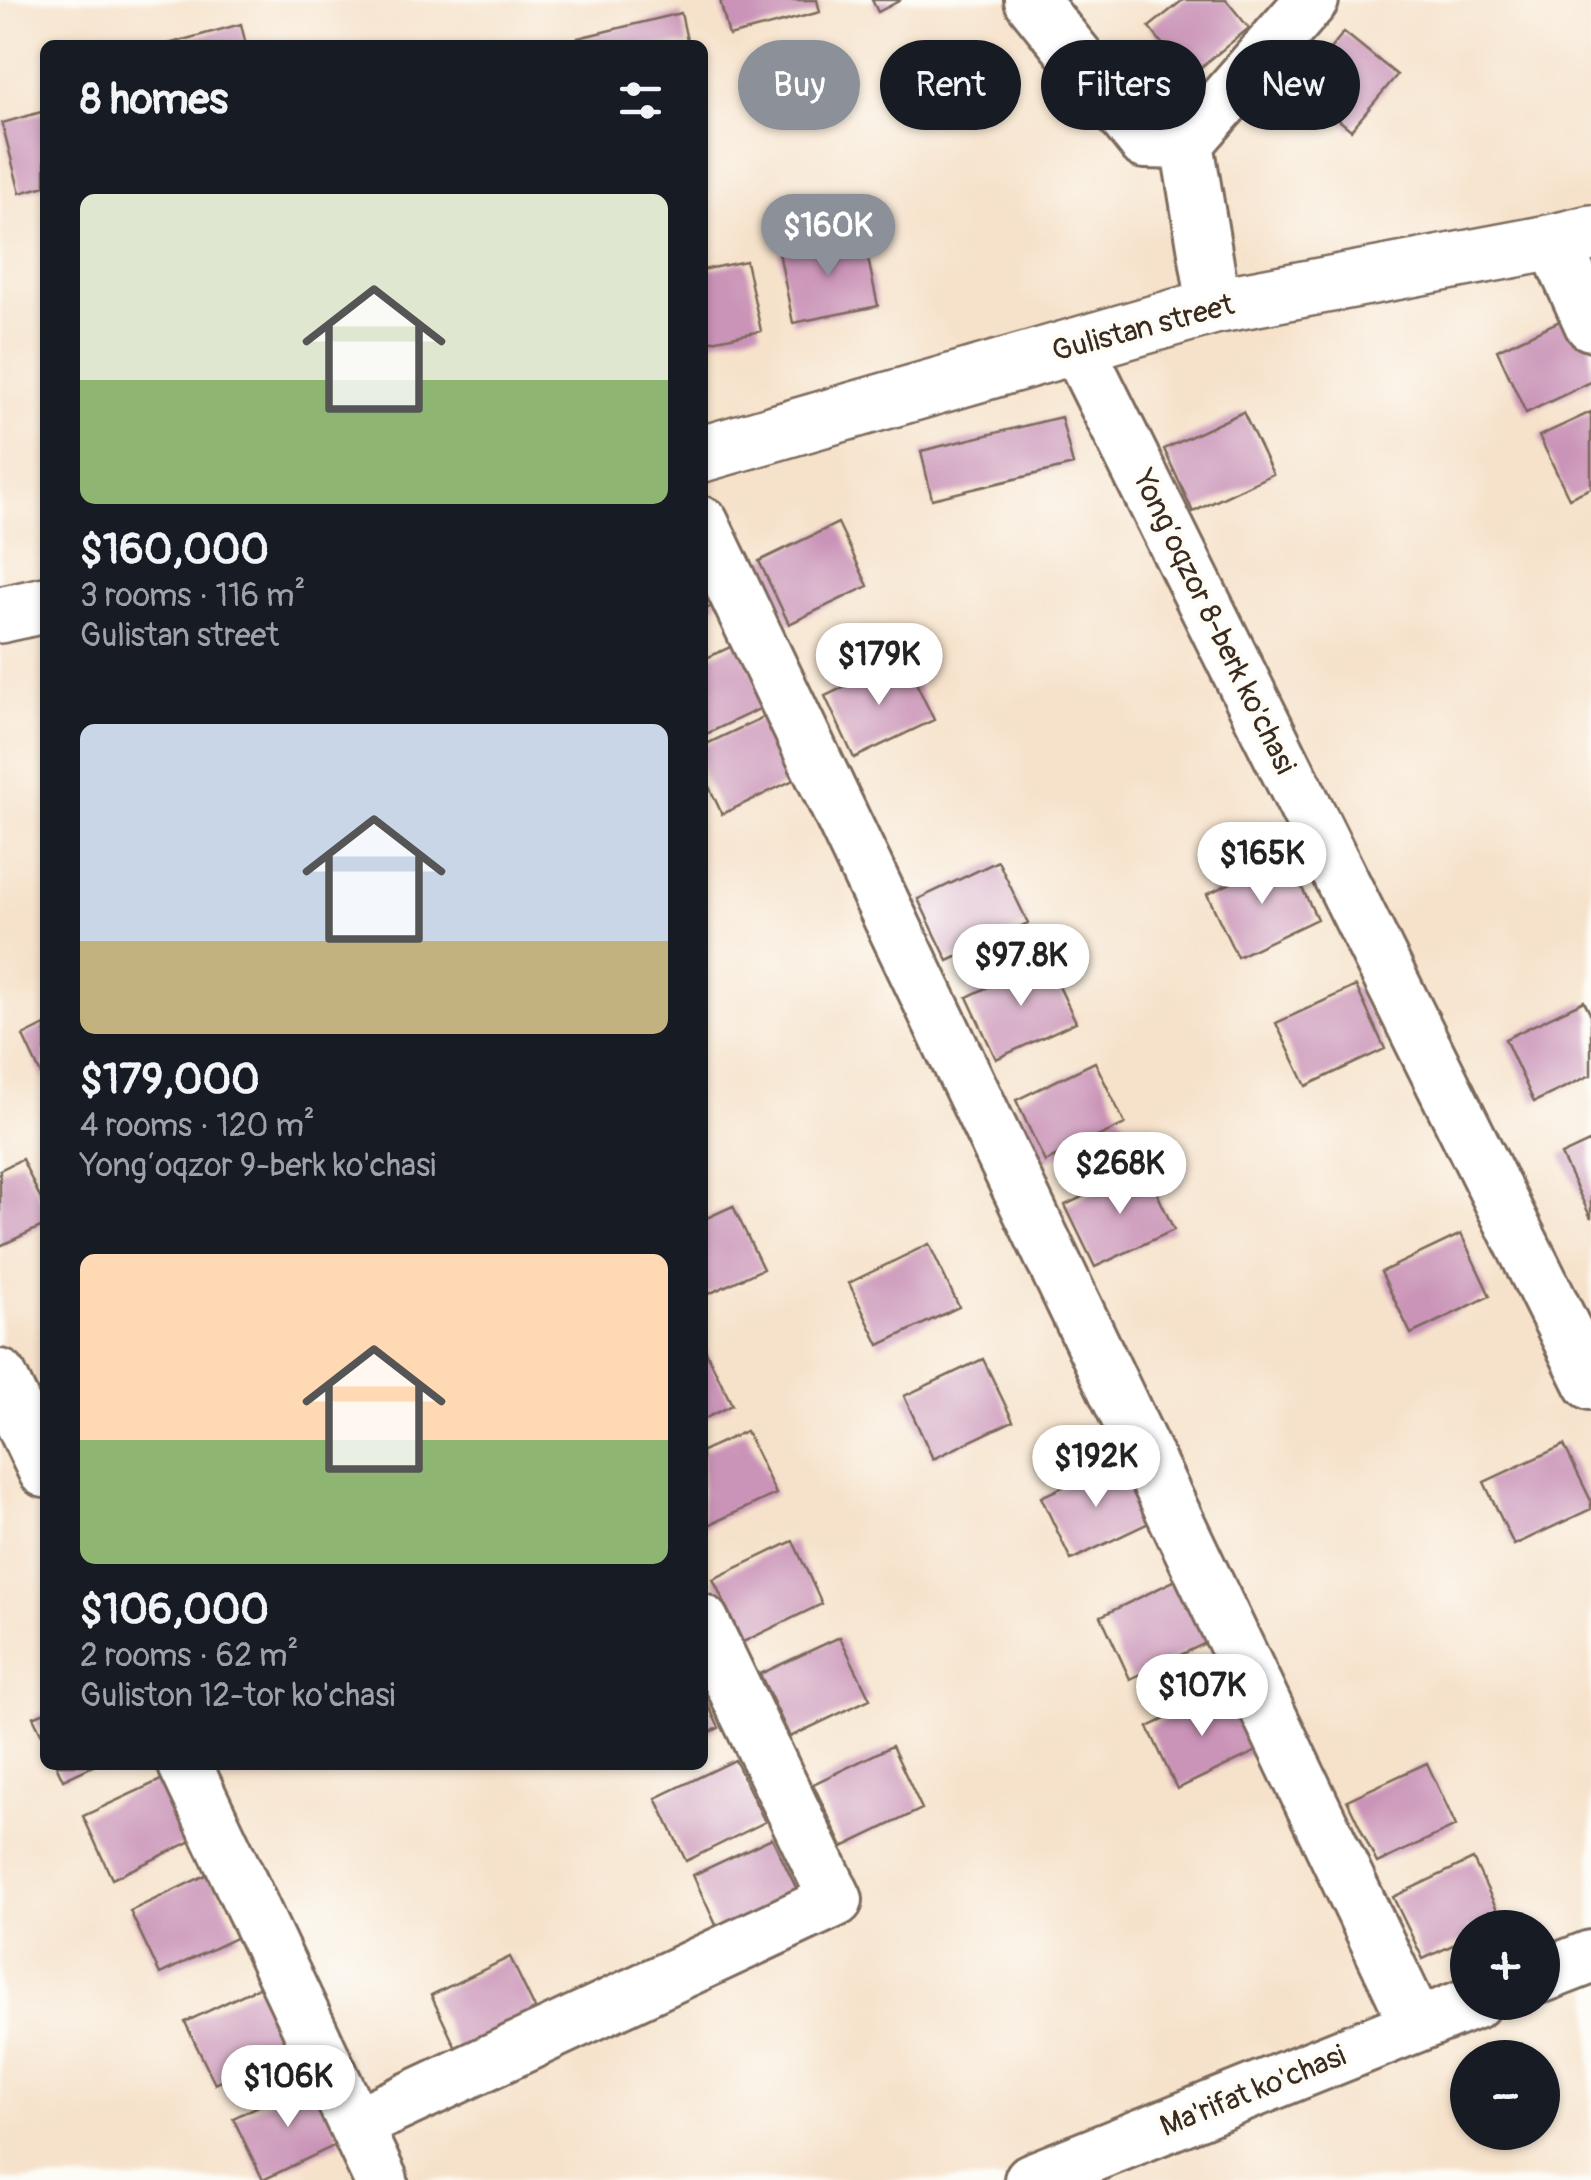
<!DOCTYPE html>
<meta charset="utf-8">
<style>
:root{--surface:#171b24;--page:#20242c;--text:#f1f3f6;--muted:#9ea1a6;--accent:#8c9099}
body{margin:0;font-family:Pangolin,sans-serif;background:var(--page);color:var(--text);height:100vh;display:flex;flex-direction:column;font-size:38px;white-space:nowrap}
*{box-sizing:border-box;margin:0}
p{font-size:32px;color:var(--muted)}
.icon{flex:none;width:55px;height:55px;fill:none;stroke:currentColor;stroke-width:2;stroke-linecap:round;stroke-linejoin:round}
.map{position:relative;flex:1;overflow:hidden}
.details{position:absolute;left:40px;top:40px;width:668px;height:1730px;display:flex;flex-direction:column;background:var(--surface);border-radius:15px;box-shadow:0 2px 8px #0004}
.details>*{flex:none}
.banner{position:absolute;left:738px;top:40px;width:702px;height:90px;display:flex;gap:20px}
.controls{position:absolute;left:1450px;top:1910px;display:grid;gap:20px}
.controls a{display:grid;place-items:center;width:110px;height:110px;border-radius:50%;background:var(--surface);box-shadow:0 2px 8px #0004;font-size:50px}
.price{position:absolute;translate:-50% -85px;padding:0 22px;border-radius:35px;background:#fff;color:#222;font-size:32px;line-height:65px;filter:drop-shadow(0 2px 5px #0008)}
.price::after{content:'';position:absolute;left:50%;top:60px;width:30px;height:22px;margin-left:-15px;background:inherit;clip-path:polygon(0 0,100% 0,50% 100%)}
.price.selected{background:var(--accent);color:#fff}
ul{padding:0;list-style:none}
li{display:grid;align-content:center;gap:20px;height:530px;padding:0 40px}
li span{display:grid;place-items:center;height:310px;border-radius:15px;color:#555}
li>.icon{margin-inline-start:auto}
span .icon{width:180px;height:180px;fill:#fffc;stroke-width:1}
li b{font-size:42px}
h2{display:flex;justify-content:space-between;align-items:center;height:120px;padding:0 40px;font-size:42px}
.pill{padding:0 35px;border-radius:45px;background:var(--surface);box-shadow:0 2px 8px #0004;font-size:35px;line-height:90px}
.pill.selected{background:var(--accent);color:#fff}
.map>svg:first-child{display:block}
.building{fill:#ca94b8}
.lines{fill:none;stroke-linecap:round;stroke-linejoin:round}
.minor-casing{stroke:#7c6a5b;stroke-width:58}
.major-casing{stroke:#7c6a5b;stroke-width:60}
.minor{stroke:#fff;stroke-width:52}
.major{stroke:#fff;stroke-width:55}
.labels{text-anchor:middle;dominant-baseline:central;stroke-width:8;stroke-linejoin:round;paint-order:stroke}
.street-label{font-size:30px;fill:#3b2a1e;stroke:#fdfcf7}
</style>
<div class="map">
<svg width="1591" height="2180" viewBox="0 0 1591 2180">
<rect width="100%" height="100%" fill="#fdfcf7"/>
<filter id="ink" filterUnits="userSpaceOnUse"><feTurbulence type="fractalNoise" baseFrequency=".01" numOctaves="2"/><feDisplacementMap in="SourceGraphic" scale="20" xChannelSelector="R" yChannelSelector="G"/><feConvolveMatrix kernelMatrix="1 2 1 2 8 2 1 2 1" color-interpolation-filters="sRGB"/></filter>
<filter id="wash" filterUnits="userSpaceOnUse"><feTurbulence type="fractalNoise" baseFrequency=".0048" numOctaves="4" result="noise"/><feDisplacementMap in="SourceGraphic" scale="40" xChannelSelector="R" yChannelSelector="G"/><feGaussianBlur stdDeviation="2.25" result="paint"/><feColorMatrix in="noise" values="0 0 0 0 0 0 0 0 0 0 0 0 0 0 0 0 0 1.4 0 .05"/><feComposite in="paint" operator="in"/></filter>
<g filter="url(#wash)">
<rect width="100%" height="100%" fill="#f6e2cb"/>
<g id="blocks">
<path class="building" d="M720 0H817L820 12 729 36Z
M872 0H901L878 12Z
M1183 0H1226L1249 28 1189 77 1149 27Z
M681 13 688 45H579L578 38Z
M241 24 246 45H168V44Z
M1344 32 1397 75 1351 130 1299 87Z
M45 111V186L20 193 2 123Z
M863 235 878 306 793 323 779 252Z
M746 261 761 331 702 343V270Z
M1577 313 1591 343V382L1526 413 1497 350Z
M1243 412 1273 474 1193 512 1164 449Z
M1591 412V488L1569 498 1539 436Z
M1061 417 1073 465 932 499 921 451Z
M838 523 868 586 789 624 759 561Z
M702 570 718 603 702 611Z
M739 643 768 705 702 736V660Z
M904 658 934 720 854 758 825 696Z
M772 713 802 776 722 814 702 772V746Z
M1287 857 1317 919 1237 957 1207 894Z
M998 861 1028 923 948 961 918 899Z
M1046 959 1076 1022 996 1059 967 997Z
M1356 986 1385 1049 1306 1086 1276 1023Z
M1584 1001 1591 1015V1075L1534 1102 1505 1039Z
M45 1025V1083L23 1036Z
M1095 1062 1125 1124 1045 1162 1016 1100Z
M1591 1141V1218L1561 1155Z
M22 1159 45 1208V1225L0 1246V1170Z
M1145 1167 1174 1230 1095 1267 1065 1205Z
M733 1206 763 1269 702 1297V1220Z
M1461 1234 1490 1296 1411 1334 1381 1272Z
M929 1244 959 1307 879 1345 849 1283Z
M702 1343 732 1405 702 1420Z
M983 1359 1013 1421 933 1459 904 1396Z
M746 1431 776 1494 702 1528V1451Z
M1564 1445 1591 1501V1509L1514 1545 1484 1482Z
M1121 1460 1151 1522 1071 1560 1041 1497Z
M793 1541 822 1604 743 1642 713 1579Z
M1180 1578 1210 1641 1130 1679 1101 1616Z
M840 1637 870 1699 790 1737 760 1674Z
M1228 1689 1257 1751 1177 1789 1148 1727Z
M702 1692 719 1728 702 1736Z
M45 1712V1741L33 1717Z
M892 1746 922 1809 843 1847 813 1784Z
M735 1760 765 1822 686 1861 656 1798Z
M1427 1763 1456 1826 1377 1863 1347 1800Z
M56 1765H95L63 1780Z
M163 1779 192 1841 112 1879 83 1816Z
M772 1838 802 1900 722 1938 693 1875Z
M1473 1859 1503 1922 1490 1928H1468V1938L1423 1959 1393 1897Z
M210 1873 240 1936 160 1974 130 1911Z
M510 1957 540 2019 460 2057 431 1995Z
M265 1984 294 2046 215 2084 185 2022Z
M313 2080 342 2142 263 2180 233 2118Z"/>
</g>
</g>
<g filter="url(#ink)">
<use href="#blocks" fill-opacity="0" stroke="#7c6a5b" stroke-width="2.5"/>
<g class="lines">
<defs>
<path id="minor" d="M1031 0 1145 142 1187 143
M1554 242 1591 324
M1214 306 1187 143 1312 0
M1077 346 1591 1383
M702 523 1417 2025
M0 1376 45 1471
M185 1765 381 2180
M1542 1976 1591 1957
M356 2124 836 1900 702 1621
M1031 2180 1475 2002"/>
<path id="major" d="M702 454 1214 306 1554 242 1591 233
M0 615 45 605"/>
</defs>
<use href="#minor" class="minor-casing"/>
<use href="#major" class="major-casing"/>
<use href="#minor" class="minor"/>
<use href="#major" class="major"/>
</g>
</g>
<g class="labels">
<g class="street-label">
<text transform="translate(1143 328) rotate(-15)">Gulistan street</text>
<text transform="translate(1214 622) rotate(64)">Yong‘oqzor 8-berk ko'chasi</text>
<text transform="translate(1253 2091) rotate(-22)">Ma'rifat ko'chasi</text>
</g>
</g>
</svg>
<div class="controls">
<a>+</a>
<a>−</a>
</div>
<b class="price selected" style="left:828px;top:279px">$160K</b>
<b class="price" style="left:879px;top:708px">$179K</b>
<b class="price" style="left:1262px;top:907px">$165K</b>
<b class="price" style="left:1021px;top:1009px">$97.8K</b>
<b class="price" style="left:1120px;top:1217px">$268K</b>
<b class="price" style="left:1096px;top:1510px">$192K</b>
<b class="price" style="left:1202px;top:1739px">$107K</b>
<b class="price" style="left:288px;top:2130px">$106K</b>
<div class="banner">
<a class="pill selected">Buy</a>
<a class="pill">Rent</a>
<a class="pill">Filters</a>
<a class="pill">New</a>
</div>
<section class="details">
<h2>8 homes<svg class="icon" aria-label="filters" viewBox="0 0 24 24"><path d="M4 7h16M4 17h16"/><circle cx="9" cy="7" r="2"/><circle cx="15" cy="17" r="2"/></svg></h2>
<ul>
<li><span style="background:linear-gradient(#dfe7d0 60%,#8fb573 0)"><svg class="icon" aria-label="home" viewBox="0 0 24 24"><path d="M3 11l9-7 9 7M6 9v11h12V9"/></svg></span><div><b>$160,000</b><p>3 rooms · 116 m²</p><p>Gulistan street</p></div></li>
<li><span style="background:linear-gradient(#c9d6e8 70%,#c2b280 0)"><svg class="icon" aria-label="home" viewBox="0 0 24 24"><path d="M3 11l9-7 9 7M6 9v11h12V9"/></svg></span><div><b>$179,000</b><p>4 rooms · 120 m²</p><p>Yong‘oqzor 9-berk ko'chasi</p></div></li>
<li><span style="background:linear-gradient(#ffd9b3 60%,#8fb573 0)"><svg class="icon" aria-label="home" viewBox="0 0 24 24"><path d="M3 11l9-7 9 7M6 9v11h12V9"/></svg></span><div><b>$106,000</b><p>2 rooms · 62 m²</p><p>Guliston 12-tor ko'chasi</p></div></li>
</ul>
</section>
</div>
